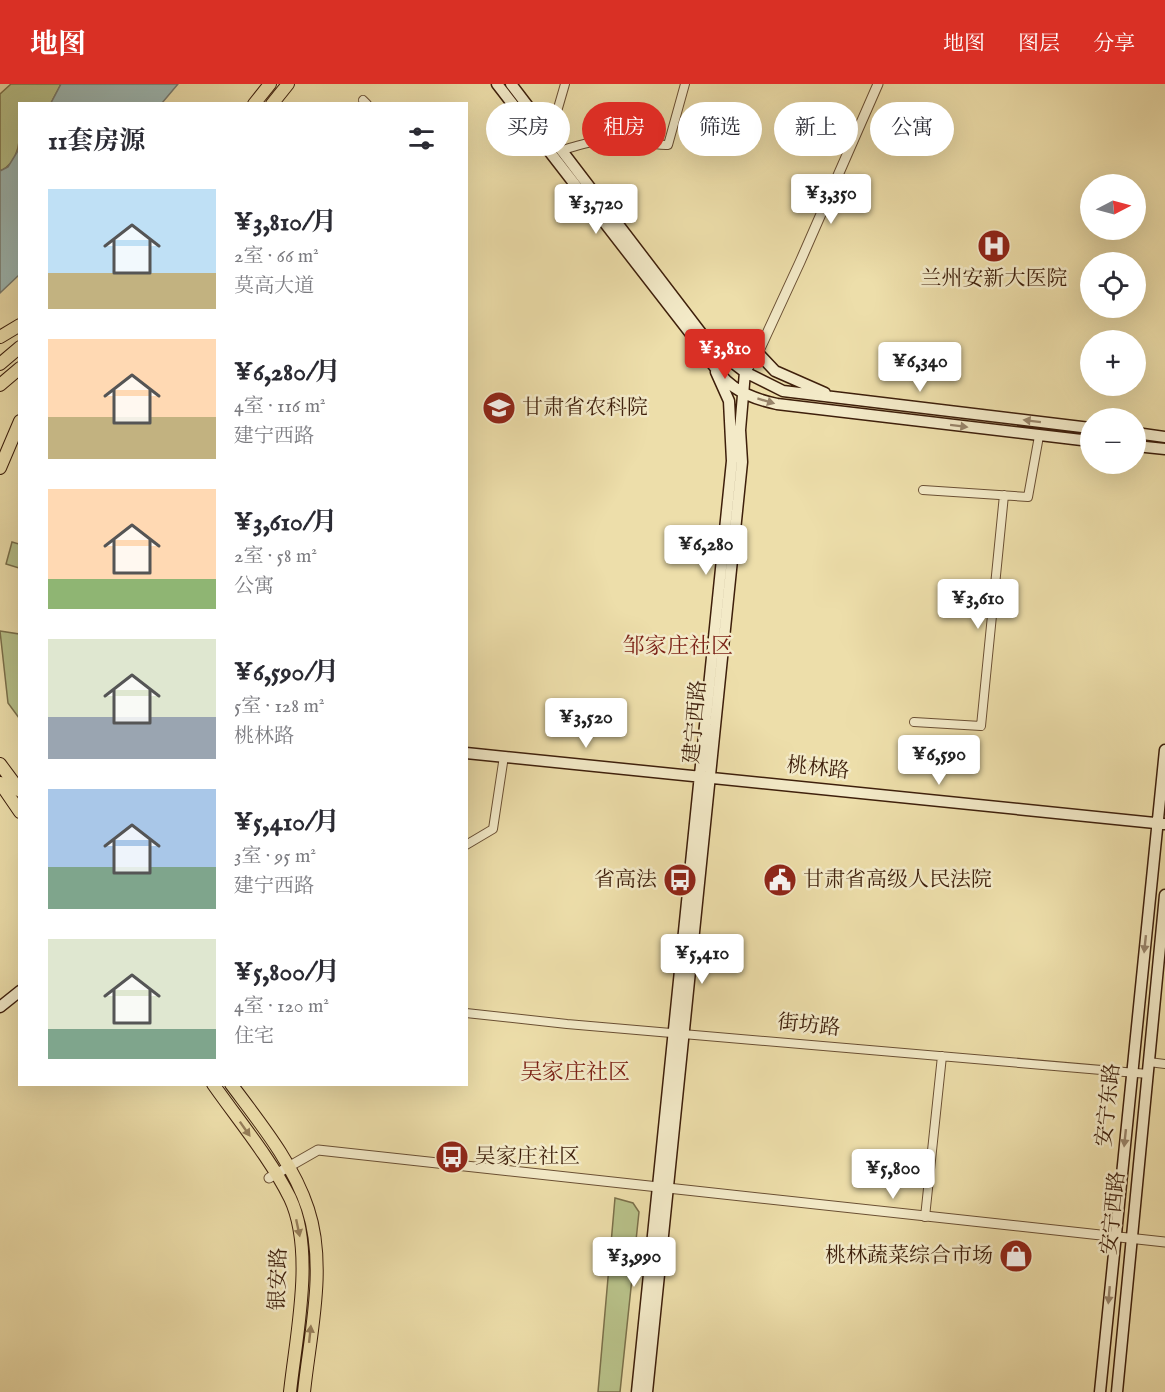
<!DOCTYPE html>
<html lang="zh">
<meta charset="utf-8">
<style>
:root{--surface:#fff;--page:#f2f2f3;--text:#2b2b33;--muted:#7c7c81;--accent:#d93025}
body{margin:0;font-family:"IM FELL English","Noto Serif SC",serif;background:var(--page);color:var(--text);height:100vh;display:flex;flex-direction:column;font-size:22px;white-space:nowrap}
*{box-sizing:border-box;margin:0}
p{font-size:20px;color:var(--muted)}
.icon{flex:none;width:33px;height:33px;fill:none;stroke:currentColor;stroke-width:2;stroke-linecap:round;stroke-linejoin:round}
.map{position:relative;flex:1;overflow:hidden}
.sheet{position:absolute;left:18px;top:18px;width:450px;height:984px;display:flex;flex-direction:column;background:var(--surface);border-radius:0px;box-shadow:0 6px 24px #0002}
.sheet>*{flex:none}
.banner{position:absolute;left:486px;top:18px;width:570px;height:54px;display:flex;gap:12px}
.needle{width:39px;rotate:84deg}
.fabs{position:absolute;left:1080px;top:90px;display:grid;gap:12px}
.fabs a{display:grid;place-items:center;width:66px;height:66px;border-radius:50%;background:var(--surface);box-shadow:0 6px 24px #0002;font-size:30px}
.price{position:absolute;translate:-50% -51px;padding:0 14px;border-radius:6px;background:#fff;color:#222;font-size:20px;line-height:39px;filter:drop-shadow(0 2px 3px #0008)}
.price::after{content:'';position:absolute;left:50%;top:36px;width:18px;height:14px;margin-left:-9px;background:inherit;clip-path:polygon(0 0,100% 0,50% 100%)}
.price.current{background:var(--accent);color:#fff}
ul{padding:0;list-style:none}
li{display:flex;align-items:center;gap:18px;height:150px;padding:0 30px}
li span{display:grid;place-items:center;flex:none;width:168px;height:120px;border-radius:0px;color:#555}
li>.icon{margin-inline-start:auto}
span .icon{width:72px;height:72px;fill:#fffc;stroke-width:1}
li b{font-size:26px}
h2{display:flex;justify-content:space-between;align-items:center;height:72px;padding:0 30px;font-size:26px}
.tag{padding:0 21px;border-radius:27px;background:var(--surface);box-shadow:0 6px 24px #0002;font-size:21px;line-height:54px}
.tag.current{background:var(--accent);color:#fff}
header{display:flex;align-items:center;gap:36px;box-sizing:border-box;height:84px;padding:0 30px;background:var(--accent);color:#fff}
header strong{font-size:28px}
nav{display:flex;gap:33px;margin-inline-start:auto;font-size:21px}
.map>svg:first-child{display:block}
.green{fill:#b8c189;stroke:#7b704a;stroke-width:1.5}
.water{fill:#9eb9b4;stroke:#787b70;stroke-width:1.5}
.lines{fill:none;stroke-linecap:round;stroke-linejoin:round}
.minor-casing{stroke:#6a4f33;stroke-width:10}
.tertiary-casing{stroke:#6a4f33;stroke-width:11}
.secondary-casing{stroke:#3e1f0b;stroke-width:13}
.primary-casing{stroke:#3e1f0b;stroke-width:14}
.minor{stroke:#f3eac8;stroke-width:8}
.tertiary{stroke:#f3eac8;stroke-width:9}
.secondary{stroke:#f3eac8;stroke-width:10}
.primary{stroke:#eddeaa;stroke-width:12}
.oneway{fill:#98846a}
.oneway2{fill:#967e5a}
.labels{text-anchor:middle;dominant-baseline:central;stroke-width:5;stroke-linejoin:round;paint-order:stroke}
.poi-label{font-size:21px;fill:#3e1f0b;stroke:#f3eac8;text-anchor:start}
.street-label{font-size:21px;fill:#3e1f0b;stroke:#f3eac8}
.neighbourhood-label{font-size:22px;fill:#7a1f14;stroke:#f3eac8}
</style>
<header>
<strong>地图</strong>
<nav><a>地图</a><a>图层</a><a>分享</a></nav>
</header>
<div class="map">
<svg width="1165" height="1308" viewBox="0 0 1165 1308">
<rect width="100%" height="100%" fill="#eddeaa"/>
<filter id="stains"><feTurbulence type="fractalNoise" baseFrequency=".00333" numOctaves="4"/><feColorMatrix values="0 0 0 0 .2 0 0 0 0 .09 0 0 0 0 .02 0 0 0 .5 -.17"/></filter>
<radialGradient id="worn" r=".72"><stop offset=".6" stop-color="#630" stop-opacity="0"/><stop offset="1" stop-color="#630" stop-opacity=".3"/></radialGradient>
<path class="green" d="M11 0H61L51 19 20 20C19 42 25 76 0 87V10Z
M12 458 19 460V484L6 480Z
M0 547 19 550V634L8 619Z
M615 1114 633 1119 639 1128 620 1308H598Z"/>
<path class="water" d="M61 0H178L162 19H51Z
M19 65V191L0 209V87L8 83Z"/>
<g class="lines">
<defs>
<path id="minor" d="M363 16 367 20
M545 46 556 31 565 0
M561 67C567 64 609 53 616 53 633 53 650 62 668 61L685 0
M923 406 1028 413 1039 352
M914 638 981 642 1004 411
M466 761 493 745 504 672
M466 929 567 940 1148 990
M1149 978 1165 980
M925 1133 942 972"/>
<path id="tertiary" d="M745 288 758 269 800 178 878 0
M269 1094 318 1066 1165 1158"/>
<path id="secondary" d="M497 0 704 267C723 300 740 312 777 320L1090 357
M511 0 711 262 745 288 783 307 1090 344
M758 269 775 287 825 309
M1136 349 1165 353
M1136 362 1165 365
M466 669 1165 740
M0 923 20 907
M637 1308 732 377 729 317 716 288
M647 1308 742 378 740 346 745 288
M1100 1308 1165 666
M1117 1308 1165 811"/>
<path id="primary" d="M254 20 270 0
M272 20 288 0
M0 253 20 241
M0 280 20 263
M0 301 20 284
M0 384 20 337
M0 680 20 707
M0 699 20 728
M213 1000C239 1037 270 1074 290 1114 315 1167 296 1251 290 1308
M231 1000C260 1039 293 1079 308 1125 327 1182 310 1250 304 1308"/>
</defs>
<use href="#minor" class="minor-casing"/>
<use href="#tertiary" class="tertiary-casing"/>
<use href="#secondary" class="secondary-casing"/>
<use href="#primary" class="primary-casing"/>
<use href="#minor" class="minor"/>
<use href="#tertiary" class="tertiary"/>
<use href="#secondary" class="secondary"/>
<use href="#primary" class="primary"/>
</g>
<defs><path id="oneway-solid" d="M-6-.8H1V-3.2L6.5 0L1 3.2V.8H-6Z" transform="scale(1.5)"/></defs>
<g class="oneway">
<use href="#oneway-solid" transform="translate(766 317) rotate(17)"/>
<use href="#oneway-solid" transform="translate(1032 337) rotate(-173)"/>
<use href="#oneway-solid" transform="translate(959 342) rotate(7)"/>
<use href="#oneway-solid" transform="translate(1145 860) rotate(96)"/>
<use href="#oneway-solid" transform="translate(1125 1054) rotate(96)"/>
<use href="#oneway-solid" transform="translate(1109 1211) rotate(95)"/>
</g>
<g class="oneway2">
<use href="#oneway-solid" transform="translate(245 1045) rotate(55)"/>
<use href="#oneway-solid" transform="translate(298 1144) rotate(78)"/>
<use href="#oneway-solid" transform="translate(310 1250) rotate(-84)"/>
</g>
<defs>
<symbol id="hospital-disc" viewBox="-11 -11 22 22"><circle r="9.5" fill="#8f2418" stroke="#f3eac8"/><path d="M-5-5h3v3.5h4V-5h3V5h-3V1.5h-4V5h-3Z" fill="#fff"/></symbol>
<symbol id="university-disc" viewBox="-11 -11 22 22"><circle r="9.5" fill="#8f2418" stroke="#f3eac8"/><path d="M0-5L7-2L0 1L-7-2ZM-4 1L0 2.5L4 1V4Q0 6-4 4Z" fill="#fff"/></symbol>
<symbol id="bus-disc" viewBox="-11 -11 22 22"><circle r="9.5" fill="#8f2418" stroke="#f3eac8"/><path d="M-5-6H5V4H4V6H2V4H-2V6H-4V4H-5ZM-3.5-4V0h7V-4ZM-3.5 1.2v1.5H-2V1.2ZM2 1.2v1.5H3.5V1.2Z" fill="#fff"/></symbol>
<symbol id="civic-disc" viewBox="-11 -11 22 22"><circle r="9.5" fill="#8f2418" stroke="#f3eac8"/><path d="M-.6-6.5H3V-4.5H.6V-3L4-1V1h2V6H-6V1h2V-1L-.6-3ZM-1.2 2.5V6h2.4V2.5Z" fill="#fff"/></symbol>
<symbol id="shop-disc" viewBox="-11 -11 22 22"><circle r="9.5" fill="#8f2418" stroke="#f3eac8"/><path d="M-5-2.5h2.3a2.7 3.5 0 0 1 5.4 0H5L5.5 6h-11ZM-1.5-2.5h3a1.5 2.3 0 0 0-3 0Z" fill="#fff"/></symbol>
</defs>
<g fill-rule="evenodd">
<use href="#hospital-disc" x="975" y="143" width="38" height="38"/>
<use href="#university-disc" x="480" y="305" width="38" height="38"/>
<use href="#bus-disc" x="661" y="777" width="38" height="38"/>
<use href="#civic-disc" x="761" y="777" width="38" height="38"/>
<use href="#bus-disc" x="433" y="1054" width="38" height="38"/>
<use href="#shop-disc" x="997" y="1153" width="38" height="38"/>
</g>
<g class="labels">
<g class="poi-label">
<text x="994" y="195" text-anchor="middle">兰州安新大医院</text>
<text x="522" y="324">甘肃省农科院</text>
<text x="657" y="796" text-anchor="end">省高法</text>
<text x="803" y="796">甘肃省高级人民法院</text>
<text x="475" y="1073">吴家庄社区</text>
<text x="993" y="1172" text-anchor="end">桃林蔬菜综合市场</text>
</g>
<g class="street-label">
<text transform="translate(696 638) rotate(-85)">建宁西路</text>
<text transform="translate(818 685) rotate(6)">桃林路</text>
<text transform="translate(809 942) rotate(6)">街坊路</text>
<text transform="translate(1109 1021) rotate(-84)">安宁东路</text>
<text transform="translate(1114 1129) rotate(-84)">安宁西路</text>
<text transform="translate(279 1195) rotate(-88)">银安路</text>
</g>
<g class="neighbourhood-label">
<text x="678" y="563">邹家庄社区</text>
<text x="575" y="989">吴家庄社区</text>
</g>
</g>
<rect width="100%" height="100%" filter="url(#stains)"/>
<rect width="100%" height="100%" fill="url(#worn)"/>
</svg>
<div class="fabs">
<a><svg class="needle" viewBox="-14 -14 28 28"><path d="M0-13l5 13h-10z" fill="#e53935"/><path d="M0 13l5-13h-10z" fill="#7c7c81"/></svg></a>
<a><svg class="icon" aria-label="locate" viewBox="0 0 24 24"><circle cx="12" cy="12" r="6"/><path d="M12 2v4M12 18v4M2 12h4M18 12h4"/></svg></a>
<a>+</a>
<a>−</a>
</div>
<b class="price" style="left:831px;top:141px">¥3,350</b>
<b class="price" style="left:596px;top:151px">¥3,720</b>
<b class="price current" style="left:725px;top:296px">¥3,810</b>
<b class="price" style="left:920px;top:309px">¥6,340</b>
<b class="price" style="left:706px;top:492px">¥6,280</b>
<b class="price" style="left:978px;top:546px">¥3,610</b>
<b class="price" style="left:586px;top:665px">¥3,520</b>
<b class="price" style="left:939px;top:702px">¥6,590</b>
<b class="price" style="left:702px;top:901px">¥5,410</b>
<b class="price" style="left:893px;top:1116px">¥5,800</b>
<b class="price" style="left:634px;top:1204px">¥3,990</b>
<div class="banner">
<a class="tag">买房</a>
<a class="tag current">租房</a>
<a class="tag">筛选</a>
<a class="tag">新上</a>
<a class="tag">公寓</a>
</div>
<section class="sheet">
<h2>11套房源<svg class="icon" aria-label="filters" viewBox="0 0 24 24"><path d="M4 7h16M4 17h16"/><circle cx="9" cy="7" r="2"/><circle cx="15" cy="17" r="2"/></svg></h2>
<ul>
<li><span style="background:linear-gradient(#bfe0f5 70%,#c2b280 0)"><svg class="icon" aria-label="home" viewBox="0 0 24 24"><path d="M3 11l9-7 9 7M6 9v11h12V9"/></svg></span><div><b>¥3,810/月</b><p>2室 · 66 m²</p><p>莫高大道</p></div></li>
<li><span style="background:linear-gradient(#ffd9b3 65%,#c2b280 0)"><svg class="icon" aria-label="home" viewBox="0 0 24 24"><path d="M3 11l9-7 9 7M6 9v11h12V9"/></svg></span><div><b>¥6,280/月</b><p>4室 · 116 m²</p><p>建宁西路</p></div></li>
<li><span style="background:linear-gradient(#ffd9b3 75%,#8fb573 0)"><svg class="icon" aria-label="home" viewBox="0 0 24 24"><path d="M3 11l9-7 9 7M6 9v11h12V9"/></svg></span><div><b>¥3,610/月</b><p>2室 · 58 m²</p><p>公寓</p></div></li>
<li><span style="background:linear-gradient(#dfe7d0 65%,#9aa5b1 0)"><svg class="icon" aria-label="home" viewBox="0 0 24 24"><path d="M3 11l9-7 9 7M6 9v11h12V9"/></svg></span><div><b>¥6,590/月</b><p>5室 · 128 m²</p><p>桃林路</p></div></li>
<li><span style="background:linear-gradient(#a9c7e8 65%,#7fa58c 0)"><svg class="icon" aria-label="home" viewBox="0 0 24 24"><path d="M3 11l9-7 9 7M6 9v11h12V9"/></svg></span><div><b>¥5,410/月</b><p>3室 · 95 m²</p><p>建宁西路</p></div></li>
<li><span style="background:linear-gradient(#dfe7d0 75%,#7fa58c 0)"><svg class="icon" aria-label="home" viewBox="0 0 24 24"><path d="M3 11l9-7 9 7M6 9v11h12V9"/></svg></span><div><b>¥5,800/月</b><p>4室 · 120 m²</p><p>住宅</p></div></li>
</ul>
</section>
</div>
